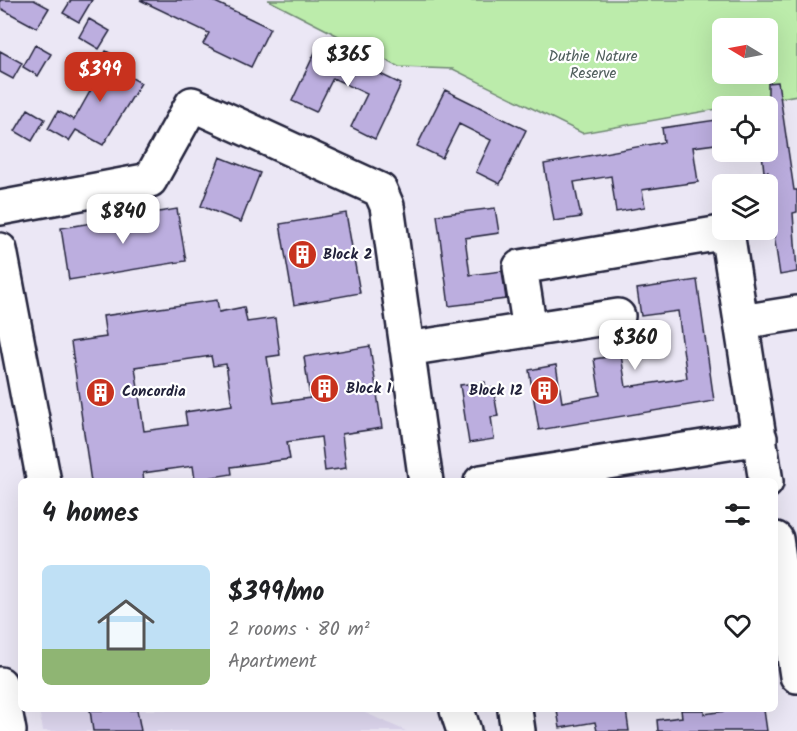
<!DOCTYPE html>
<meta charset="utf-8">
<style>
:root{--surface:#fff;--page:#f6f6f6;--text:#202124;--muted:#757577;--accent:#c8321e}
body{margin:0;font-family:Kalam,sans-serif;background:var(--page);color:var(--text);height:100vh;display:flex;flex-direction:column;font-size:22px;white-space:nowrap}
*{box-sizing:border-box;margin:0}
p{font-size:20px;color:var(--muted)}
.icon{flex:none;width:33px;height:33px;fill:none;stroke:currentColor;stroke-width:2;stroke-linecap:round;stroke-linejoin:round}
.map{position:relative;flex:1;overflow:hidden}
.panel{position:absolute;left:18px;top:478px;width:760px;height:234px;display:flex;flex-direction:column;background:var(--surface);border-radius:9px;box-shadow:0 6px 24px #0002}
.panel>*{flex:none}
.needle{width:39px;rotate:280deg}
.tools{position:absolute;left:712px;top:18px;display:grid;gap:12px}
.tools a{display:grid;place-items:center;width:66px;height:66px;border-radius:9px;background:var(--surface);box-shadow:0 6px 24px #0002;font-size:30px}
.price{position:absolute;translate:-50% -51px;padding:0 14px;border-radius:12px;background:#fff;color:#222;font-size:20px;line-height:39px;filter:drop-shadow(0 2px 3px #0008)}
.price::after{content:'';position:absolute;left:50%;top:36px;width:18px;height:14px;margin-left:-9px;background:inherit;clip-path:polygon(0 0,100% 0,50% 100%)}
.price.on{background:var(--accent);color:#fff}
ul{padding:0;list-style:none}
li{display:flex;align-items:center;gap:18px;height:150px;padding:0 24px}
li span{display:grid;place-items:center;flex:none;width:168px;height:120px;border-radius:9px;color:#555}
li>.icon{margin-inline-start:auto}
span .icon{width:72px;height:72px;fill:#fffc;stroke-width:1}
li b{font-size:26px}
h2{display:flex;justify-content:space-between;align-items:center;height:72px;padding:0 24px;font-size:26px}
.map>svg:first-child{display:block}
.built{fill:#ddd6ee}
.green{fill:#bcecab;stroke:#6f8773;stroke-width:1.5;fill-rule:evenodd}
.building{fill:#bcaedf;stroke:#22223b;stroke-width:1.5;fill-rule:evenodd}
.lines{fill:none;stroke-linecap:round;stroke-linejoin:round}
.minor-casing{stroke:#22223b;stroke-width:38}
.minor{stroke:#fff;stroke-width:33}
.labels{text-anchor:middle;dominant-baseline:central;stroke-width:4.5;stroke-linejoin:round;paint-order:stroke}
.park-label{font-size:15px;fill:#505f5d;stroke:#fff}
.poi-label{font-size:15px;font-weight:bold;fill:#22223b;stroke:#fff;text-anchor:start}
</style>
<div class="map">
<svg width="797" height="731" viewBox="0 0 797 731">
<rect width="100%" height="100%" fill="#ebe7f5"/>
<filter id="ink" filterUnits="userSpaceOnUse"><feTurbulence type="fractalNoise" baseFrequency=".0167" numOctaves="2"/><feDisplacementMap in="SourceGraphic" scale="12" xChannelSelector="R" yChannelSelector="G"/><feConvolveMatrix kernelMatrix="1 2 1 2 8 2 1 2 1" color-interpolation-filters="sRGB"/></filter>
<g filter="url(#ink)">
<path class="built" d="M39 710H359L406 731H43Z"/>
<path class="green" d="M268 0H797V95L582 133 453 69 399 67ZM723 28H768V74H723Z"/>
<path class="building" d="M0 0H34L49 8 37 28 0 8Z
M71 0H92L79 22 63 13Z
M140 0H211L270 28 251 67 203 44 209 33Z
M89 19 110 31 99 49 79 37Z
M319 44 401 84 375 139 351 127 367 94 333 78 316 112 292 101Z
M35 45 51 54 38 76 23 67Z
M0 51 22 63 13 79 0 72Z
M106 51 128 63 123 73 141 83 103 145 76 130 69 141 48 129 58 111 74 120 102 70 97 67Z
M778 82 794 190H797V212L793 213 797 272 780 275 768 195V172H764L762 153 768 152V83Z
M445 90 526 130 500 184 476 172 491 140 459 124 442 158 417 146Z
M28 109 45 119 32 141 15 131Z
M723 119V143L693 147 698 182 642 190 645 207 616 212 611 176 574 182 581 217 554 221 544 164 664 142 662 128Z
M220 157 260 173 241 222 201 206Z
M495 208 499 233 465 238 470 275 502 271 506 299 449 306 437 215Z
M177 209 186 261 69 280 61 228Z
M346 213 360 293 294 305 280 224Z
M697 280 714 401 539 430 529 370 556 365 562 402 600 395 594 359 621 355 626 387 687 378 678 311 641 316 637 289Z
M217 300 219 312 244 307 247 322 275 318 280 355 267 357 274 403 310 398 304 357 370 346 382 428 342 434 346 468 325 471 321 437 287 442 290 459 231 467 232 474 195 480 193 466 143 473 144 482H91L71 342 106 337 103 316ZM211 356 213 366 226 364 232 405 185 412 187 425 144 431 135 367Z
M485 382 486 389 493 388 498 416 491 417 494 439 469 443 460 385Z
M90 710H137L141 731H93Z
M557 710H626L629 731H597L595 722 560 728Z
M681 710H704V714L733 710H764L767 731H658L657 720 682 717Z"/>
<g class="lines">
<defs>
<path id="minor" d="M0 208 150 180 192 104 380 190 387 206 426 482
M0 250 44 482
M741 322 797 313
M530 330 520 267 727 232 766 482
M407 349 618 316
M481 482 760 438
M776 539 797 676
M0 684 9 731
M457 710 464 731
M515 710 518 731"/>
</defs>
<use href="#minor" class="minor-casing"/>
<use href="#minor" class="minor"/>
</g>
</g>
<defs>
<symbol id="building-disc" viewBox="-11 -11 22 22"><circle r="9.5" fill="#c8321e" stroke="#fff"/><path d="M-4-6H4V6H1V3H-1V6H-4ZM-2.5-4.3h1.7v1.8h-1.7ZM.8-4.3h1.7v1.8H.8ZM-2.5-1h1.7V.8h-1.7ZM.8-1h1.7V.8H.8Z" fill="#fff"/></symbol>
</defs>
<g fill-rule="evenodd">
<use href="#building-disc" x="286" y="238" width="33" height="33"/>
<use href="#building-disc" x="308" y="372" width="33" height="33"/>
<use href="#building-disc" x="528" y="374" width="33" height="33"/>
<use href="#building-disc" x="84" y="376" width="33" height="33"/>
</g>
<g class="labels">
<g class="park-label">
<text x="593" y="57">Duthie Nature<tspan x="593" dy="17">Reserve</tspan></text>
</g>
<g class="poi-label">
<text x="323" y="255">Block 2</text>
<text x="346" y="389">Block 1</text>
<text x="523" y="391" text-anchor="end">Block 12</text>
<text x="122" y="392">Concordia</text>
</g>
</g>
</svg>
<div class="tools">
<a><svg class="needle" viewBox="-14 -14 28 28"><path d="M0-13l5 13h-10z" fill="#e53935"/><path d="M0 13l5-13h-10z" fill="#757577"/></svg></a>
<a><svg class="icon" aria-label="locate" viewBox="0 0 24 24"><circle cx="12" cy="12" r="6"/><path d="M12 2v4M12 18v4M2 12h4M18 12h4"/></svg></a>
<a><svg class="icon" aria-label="layers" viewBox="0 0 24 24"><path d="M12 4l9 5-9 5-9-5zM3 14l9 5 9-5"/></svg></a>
</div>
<b class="price" style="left:348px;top:88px">$365</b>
<b class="price on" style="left:100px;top:103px">$399</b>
<b class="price" style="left:123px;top:245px">$840</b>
<b class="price" style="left:635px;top:371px">$360</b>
<section class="panel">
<h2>4 homes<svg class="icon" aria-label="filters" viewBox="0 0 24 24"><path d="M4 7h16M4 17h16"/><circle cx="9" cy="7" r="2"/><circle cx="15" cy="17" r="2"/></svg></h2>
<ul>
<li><span style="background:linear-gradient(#bfe0f5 70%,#8fb573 0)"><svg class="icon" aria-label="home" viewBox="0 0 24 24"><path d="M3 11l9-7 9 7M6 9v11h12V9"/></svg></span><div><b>$399/mo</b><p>2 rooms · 80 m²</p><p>Apartment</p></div><svg class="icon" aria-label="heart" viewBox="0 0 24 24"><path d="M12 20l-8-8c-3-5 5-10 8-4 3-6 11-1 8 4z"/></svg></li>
</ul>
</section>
</div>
